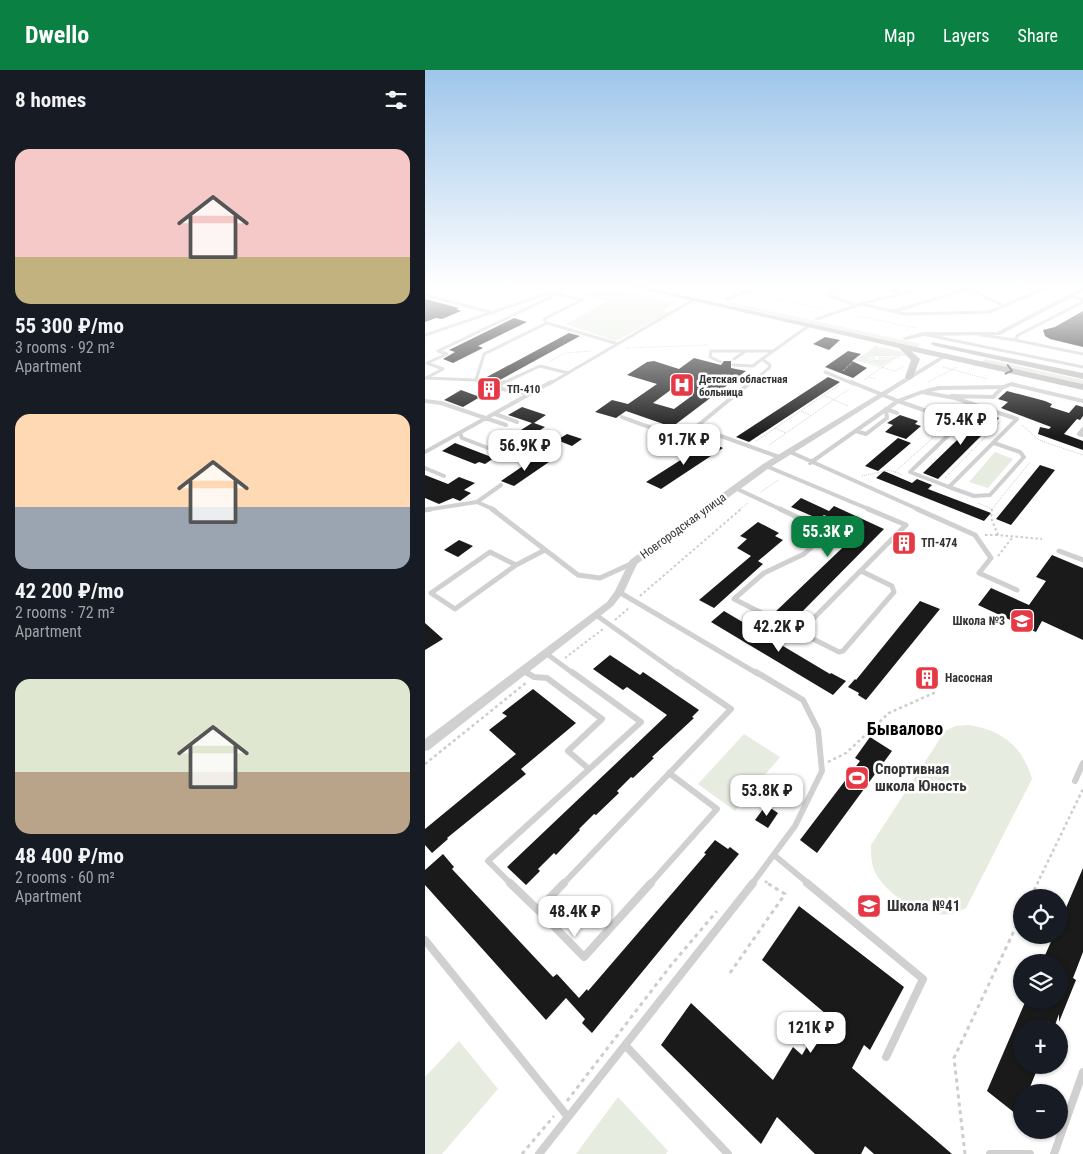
<!DOCTYPE html>
<meta charset="utf-8">
<style>
:root{--surface:#171b24;--page:#242831;--text:#f1f3f6;--muted:#9ea1a6;--accent:#0b8043}
body{margin:0;font-family:"Roboto Condensed",sans-serif;background:var(--page);color:var(--text);height:100vh;display:flex;flex-direction:column;font-size:19px;white-space:nowrap}
*{box-sizing:border-box;margin:0}
p{font-size:16px;color:var(--muted)}
.icon{flex:none;width:28px;height:28px;fill:none;stroke:currentColor;stroke-width:2;stroke-linecap:round;stroke-linejoin:round}
.map{position:relative;flex:1;overflow:hidden}
.side{display:flex;flex-direction:column;background:var(--surface);width:425px}
.side>*{flex:none}
.fabs{position:absolute;left:588px;top:819px;display:grid;gap:10px}
.fabs a{display:grid;place-items:center;width:55px;height:55px;border-radius:50%;background:var(--surface);box-shadow:0 1px 4px #0004;font-size:25px}
.price{position:absolute;translate:-50% -42px;padding:0 11px;border-radius:10px;background:#fff;color:#222;font-size:16px;line-height:32px;filter:drop-shadow(0 1px 2px #0008)}
.price::after{content:'';position:absolute;left:50%;top:30px;width:15px;height:11px;margin-left:-8px;background:inherit;clip-path:polygon(0 0,100% 0,50% 100%)}
.price.active{background:var(--accent);color:#fff}
ul{padding:0;list-style:none}
li{display:grid;align-content:center;gap:10px;height:265px;padding:0 15px}
li span{display:grid;place-items:center;height:155px;border-radius:15px;color:#555}
li>.icon{margin-inline-start:auto}
span .icon{width:90px;height:90px;fill:#fffc;stroke-width:1}
li b{font-size:21px}
h2{display:flex;justify-content:space-between;align-items:center;height:60px;padding:0 15px;font-size:21px}
header{display:flex;align-items:center;gap:30px;box-sizing:border-box;height:70px;padding:0 25px;background:var(--accent);color:#fff}
header strong{font-size:24px}
nav{display:flex;gap:28px;margin-inline-start:auto;font-size:18px}
main{display:flex;flex:1;min-height:0}
.map>svg:first-child{display:block}
.green{fill:#e6ecdf}
.building{fill:#1a1a1a;fill-rule:evenodd}
.lines{fill:none;stroke-linecap:round;stroke-linejoin:round}
.path-far3{stroke:#cdcdcd;stroke-width:1;stroke-dasharray:1 1;stroke-linecap:butt}
.path-far2{stroke:#cdcdcd;stroke-width:2;stroke-dasharray:2.5 2.5;stroke-linecap:butt}
.path-far1{stroke:#cdcdcd;stroke-width:2.5;stroke-dasharray:3 3;stroke-linecap:butt}
.path{stroke:#cdcdcd;stroke-width:3;stroke-dasharray:4 4;stroke-linecap:butt}
.lane-far4{stroke:#d0d0d0;stroke-width:3}
.lane-far3{stroke:#d0d0d0;stroke-width:4}
.lane-far2{stroke:#d0d0d0;stroke-width:5}
.lane-far1{stroke:#d0d0d0;stroke-width:6}
.lane{stroke:#d0d0d0;stroke-width:8}
.street{fill:#d0d0d0;fill-rule:evenodd}
.secondary{fill:#bdbdbd;fill-rule:evenodd}
.oneway{stroke:#6a6a6a}
.labels{text-anchor:middle;dominant-baseline:central;stroke-width:5;stroke-linejoin:round;paint-order:stroke}
.far-poi-label{font-size:11px;font-weight:bold;fill:#333;stroke:#fff;text-anchor:start}
.street-label{font-size:12px;fill:#333;stroke:#fff}
.poi-label{font-size:12px;font-weight:bold;fill:#333;stroke:#fff;text-anchor:start}
.near-poi-label{font-size:15px;font-weight:bold;fill:#333;stroke:#fff;text-anchor:start}
.district-label{font-size:18px;font-weight:bold;fill:#000;stroke:#fff}
</style>
<header>
<strong>Dwello</strong>
<nav><a>Map</a><a>Layers</a><a>Share</a></nav>
</header>
<main>
<section class="side">
<h2>8 homes<svg class="icon" aria-label="filters" viewBox="0 0 24 24"><path d="M4 7h16M4 17h16"/><circle cx="9" cy="7" r="2"/><circle cx="15" cy="17" r="2"/></svg></h2>
<ul>
<li><span style="background:linear-gradient(#f6c9c9 70%,#c2b280 0)"><svg class="icon" aria-label="home" viewBox="0 0 24 24"><path d="M3 11l9-7 9 7M6 9v11h12V9"/></svg></span><div><b>55 300 ₽/mo</b><p>3 rooms · 92 m²</p><p>Apartment</p></div></li>
<li><span style="background:linear-gradient(#ffd9b3 60%,#9aa5b1 0)"><svg class="icon" aria-label="home" viewBox="0 0 24 24"><path d="M3 11l9-7 9 7M6 9v11h12V9"/></svg></span><div><b>42 200 ₽/mo</b><p>2 rooms · 72 m²</p><p>Apartment</p></div></li>
<li><span style="background:linear-gradient(#dfe7d0 60%,#b9a48a 0)"><svg class="icon" aria-label="home" viewBox="0 0 24 24"><path d="M3 11l9-7 9 7M6 9v11h12V9"/></svg></span><div><b>48 400 ₽/mo</b><p>2 rooms · 60 m²</p><p>Apartment</p></div></li>
</ul>
</section>
<div class="map">
<svg width="658" height="1084" viewBox="0 0 658 1084">
<rect width="100%" height="100%" fill="#fff"/>
<path class="green" d="M169 220 200 221 250 233 238 240 243 243 191 271 141 254 182 231 158 224Z
M308 233 495 274 491 278 302 234Z
M450 276 474 281 483 286H451L438 288 452 290 470 288 457 296 432 290Z
M560 289 658 310V314L557 292Z
M570 382 588 389 563 418 544 412Z
M544 655C577 660 598 677 607 709L541 838C536 840 531 844 526 844 500 848 464 827 451 804 446 795 446 785 446 775L520 661 530 656Z
M319 664 355 687 310 741 273 714Z
M34 971 73 1019 17 1084H0V1007Z
M193 1027 243 1081 241 1084H151Z"/>
<path class="building" d="M0 229 34 238 31 239 36 241 17 249 11 248 0 252Z
M658 241V277L625 269 620 266 618 260 630 257Z
M89 248 102 252 53 276 58 278 28 293 18 289 30 282 24 280Z
M144 263 155 266 73 311 60 308Z
M400 267 415 270 404 280 388 274Z
M423 281 436 284 427 291 442 298 428 308 400 297Z
M269 288 296 295 299 291H306V298L321 301 247 357 201 341 191 348 170 342 187 330 203 334 232 314 202 305 222 292 229 291 254 299ZM247 319 268 325 249 339 228 333Z
M403 307 415 312 324 372 311 367Z
M36 320 55 327 38 337 19 330Z
M582 321 620 331 627 334 625 337 644 343 651 335 658 337V346L655 350 652 349 639 364 658 371V380L613 364 615 357 624 359 626 357 576 338 583 332 573 329Z
M97 337 121 345 109 353 120 357 88 377 77 372 107 353 83 345Z
M560 343 574 348 513 409 498 403Z
M475 345 493 351 490 354 496 356 481 369 460 362 468 355 462 353Z
M142 364 157 369 147 376 132 370Z
M473 368 486 373 453 401 440 396Z
M284 372 298 378 236 419 221 412Z
M30 373 69 388 60 394 54 392 50 394 17 381Z
M111 387 124 392 89 416 76 411Z
M615 395 630 400 586 455 571 449Z
M459 401 487 413 492 409 507 415 503 419 566 443 559 451 451 408Z
M0 405 23 414 34 407 50 413 39 420 46 423 35 431 28 428 14 434 0 428Z
M376 428 404 441 409 436 459 459 366 553 348 544 435 461 399 445 394 449 366 437Z
M333 452 354 463 350 466 358 470 333 491 338 494 289 538 274 530 326 486 312 478 322 469 315 466Z
M34 470 48 476 33 487 19 480Z
M627 485 658 498V570L617 551 611 562 553 535 566 518 604 535 621 511 611 507Z
M495 531 515 539 441 630 433 625 434 623 423 617 430 609 431 610Z
M299 541 405 604 406 603 421 611 408 625 286 552Z
M0 553 18 569 0 580Z
M185 585 215 605 218 602 274 640 267 647 269 648 227 687 229 688 208 708 206 707 192 721 194 723 171 745 169 744 154 759 155 760 131 785 129 783 113 799 115 801 101 815 82 797 242 645 202 617 198 620 168 599Z
M497 600 512 608 506 616 491 608Z
M108 619 151 653 96 699 101 704 22 768 23 769 7 783 0 775V759L91 684 64 660 82 646 77 643Z
M445 667 467 681 392 783 375 770 435 691 430 688Z
M341 735 353 743 343 758 330 750Z
M290 770 303 779 305 777 314 784 167 963 157 953 160 949 141 928 121 950 0 815V800L18 784 29 797 27 799 128 907 132 904 154 928 162 919 163 921 281 784 279 783Z
M658 798V882L648 908 651 910 634 952V944L629 958H596V995H614L603 1022H596V1048L562 1021 601 930H634V892H617L629 865H634V854Z
M374 836 479 917 445 980 439 975 427 998 527 1084H449L440 1076 436 1084H390L352 1047 336 1074 236 975 266 933 348 1010 368 977 377 985 401 944 337 890Z"/>
<g class="lines">
<path class="path-far3" d="M181 215 195 218
M281 215 305 220
M275 219 282 215
M332 225 398 239
M427 245 491 258
M201 278 283 275
M449 288a3 3 0 1 1 6 0a3 3 0 1 1-6 0Z
M456 288 476 287
M431 290 470 301 479 296
M125 291 140 283 166 281
M518 297 562 309
M418 301 432 288H448
M444 307 451 309
M439 310 472 287
M503 312 532 297
M400 326 410 330
M409 330 423 336
M376 341 387 346
M597 355 614 370 658 385
M350 358 361 363
M331 371 414 315
M344 375 424 319
M470 402 511 365
M437 406 464 400 478 405
M520 408 576 351
M336 422 353 410
M553 433 567 439 605 392
M314 440 323 433"/>
<path class="path-far2" d="M567 439 566 448 573 465 617 469
M560 465H573
M573 486 587 468
M215 526 316 439
M190 550 205 537
M140 588 178 559"/>
<path class="path-far1" d="M403 692 421 683 464 643 511 622
M0 694 102 612
M340 811 344 814
M612 814 658 719"/>
<path class="path" d="M605 828 613 813
M305 903 360 824 342 813
M142 1031 247 894 292 841
M97 1084 129 1046
M540 1084 529 988 596 846"/>
<path class="lane-far4" d="M423 215 402 225 431 235
M455 215 476 224
M538 215 549 221 574 215
M619 219 629 215
M550 222 579 236
M0 225 68 243
M645 226 658 229
M302 229 338 215
M658 232 593 265 590 270 658 284
M436 234 480 244 564 242 619 219 614 215
M470 241 546 218
M122 253 119 250 121 248 157 230 130 223
M0 265 148 215
M502 265 658 297
M556 265 590 270
M22 284 13 281 128 226
M309 289 321 281
M296 292 285 287 286 281H347
M308 295 328 296 337 289
M18 299 2 293 22 284
M400 302 429 314
M0 308 51 310
M1 308 18 299
M67 314 51 310 59 284 122 253 193 274
M76 314 115 296 143 303
M124 314 268 230
M325 314 344 298 345 295 337 289 382 257"/>
<path class="lane-far3" d="M61 312 73 315 77 319 106 324
M326 312 271 357 354 387
M426 312 473 331
M73 315 79 312
M501 321 514 318 579 317 586 314 658 331
M497 322 530 328 592 349 524 417 485 402 536 353 473 331Z
M526 326 568 327 578 317
M0 331 16 333 81 355
M70 344 92 352
M197 347C221 356 246 368 271 357
M658 359 654 364 658 365
M431 361 441 364 462 348 461 339 472 343
M35 363 37 368 76 383
M363 381 495 440
M0 382 126 312
M385 393 473 331
M341 396 446 440
M0 398 19 406
M524 417 549 426 565 425 599 387 595 382 569 373
M310 418 357 440
M52 432 76 415
M0 440 52 432 70 440"/>
<path class="lane-far2" d="M67 439 153 505 175 508 208 493
M355 439 403 462 379 484 339 503 309 529 414 582 418 581 469 522 467 516 436 501
M492 439 550 465 566 488 554 503 592 520
M0 440 6 439
M634 481 658 490
M65 482 91 495 30 539 6 523Z
M91 495 120 480
M194 522 333 604
M171 545 254 604
M374 563 481 455 443 439
M122 584 149 604
M99 601 103 604"/>
<path class="lane-far1" d="M101 602 109 607 122 608 177 649 143 681 164 699
M650 711 658 693
M349 785 384 814
M86 814 63 791 216 652 147 602
M138 814 306 639 252 602
M225 814 292 739 244 703
M327 814 370 756 397 701 393 660 378 630 331 602"/>
<path class="lane" d="M85 813 113 840 139 813
M382 813 498 909 461 987
M113 840 159 887 226 813
M0 870 143 1047
M200 975 303 1084
M114 1084 328 813
M565 1084H605
M629 1084 658 1002"/>
<path class="street" d="M506 215H514L438 235 393 250 388 249 434 233Z
M658 217V221L575 265 498 266 480 270 477 268 498 262H572Z
M518 285 523 286 344 398 212 494 199 522 188 536 4 680 0 681V669L182 532 190 521 205 490 338 394Z"/>
<path class="secondary" d="M199 215H211L658 314V320L486 281 495 289 488 307 484 310 480 307 486 290 474 278Z
M507 272 658 303V309L510 276 506 274Z"/>
</g>
<defs><path id="oneway-chevron" d="M-2-3.5L2.5 0L-2 3.5" fill="none" stroke-width="1.6" stroke-linecap="round" stroke-linejoin="round" transform="scale(1.25)"/></defs>
<use class="oneway" href="#oneway-chevron" transform="translate(584 300) rotate(13)"/>
<linearGradient id="sky" x2="0" y2="1"><stop stop-color="#9ec6ea"/><stop offset="0.59" stop-color="#fff"/><stop offset="1" stop-color="#fff" stop-opacity="0"/></linearGradient>
<rect width="658" height="366" fill="url(#sky)"/>
<defs>
<symbol id="hospital-square" viewBox="-11 -11 22 22"><rect x="-9" y="-9" width="18" height="18" rx="4" fill="#e63946" stroke="#fff"/><path d="M-5-5h3v3.5h4V-5h3V5h-3V1.5h-4V5h-3Z" fill="#fff"/></symbol>
<symbol id="building-square" viewBox="-11 -11 22 22"><rect x="-9" y="-9" width="18" height="18" rx="4" fill="#e63946" stroke="#fff"/><path d="M-4-6H4V6H1V3H-1V6H-4ZM-2.5-4.3h1.7v1.8h-1.7ZM.8-4.3h1.7v1.8H.8ZM-2.5-1h1.7V.8h-1.7ZM.8-1h1.7V.8H.8Z" fill="#fff"/></symbol>
<symbol id="school-square" viewBox="-11 -11 22 22"><rect x="-9" y="-9" width="18" height="18" rx="4" fill="#e63946" stroke="#fff"/><path d="M0-5L7-2L0 1L-7-2ZM-4 1L0 2.5L4 1V4Q0 6-4 4Z" fill="#fff"/></symbol>
<symbol id="stadium-square" viewBox="-11 -11 22 22"><rect x="-9" y="-9" width="18" height="18" rx="4" fill="#e63946" stroke="#fff"/><path d="M0-5a6.5 5 0 1 0 0 10a6.5 5 0 1 0 0-10ZM-3.5-1.8h7v3.6h-7Z" fill="#fff"/></symbol>
</defs>
<g fill-rule="evenodd">
<use href="#hospital-square" x="243" y="301" width="28" height="28"/>
<use href="#building-square" x="50" y="305" width="28" height="28"/>
<use href="#building-square" x="465" y="459" width="28" height="28"/>
<use href="#school-square" x="583" y="537" width="28" height="28"/>
<use href="#building-square" x="488" y="594" width="28" height="28"/>
<use href="#stadium-square" x="418" y="694" width="28" height="28"/>
<use href="#school-square" x="430" y="822" width="28" height="28"/>
</g>
<g class="labels">
<g class="far-poi-label">
<text x="274" y="309">Детская областная<tspan x="274" dy="13">больница</tspan></text>
<text x="82" y="319">ТП-410</text>
</g>
<g class="street-label">
<text transform="translate(258 456) rotate(-36)">Новгородская улица</text>
</g>
<g class="poi-label">
<text x="496" y="473">ТП-474</text>
<text x="580" y="551" text-anchor="end">Школа №3</text>
<text x="520" y="608">Насосная</text>
</g>
<g class="near-poi-label">
<text x="450" y="699">Спортивная<tspan x="450" dy="17">школа Юность</tspan></text>
<text x="462" y="836">Школа №41</text>
</g>
<g class="district-label">
<text x="480" y="658">Бывалово</text>
</g>
</g>
</svg>
<div class="fabs">
<a><svg class="icon" aria-label="locate" viewBox="0 0 24 24"><circle cx="12" cy="12" r="6"/><path d="M12 2v4M12 18v4M2 12h4M18 12h4"/></svg></a>
<a><svg class="icon" aria-label="layers" viewBox="0 0 24 24"><path d="M12 4l9 5-9 5-9-5zM3 14l9 5 9-5"/></svg></a>
<a>+</a>
<a>−</a>
</div>
<b class="price" style="left:536px;top:376px">75.4K ₽</b>
<b class="price" style="left:259px;top:396px">91.7K ₽</b>
<b class="price" style="left:100px;top:402px">56.9K ₽</b>
<b class="price active" style="left:403px;top:488px">55.3K ₽</b>
<b class="price" style="left:354px;top:583px">42.2K ₽</b>
<b class="price" style="left:342px;top:747px">53.8K ₽</b>
<b class="price" style="left:150px;top:868px">48.4K ₽</b>
<b class="price" style="left:386px;top:984px">121K ₽</b>
</div>
</main>
